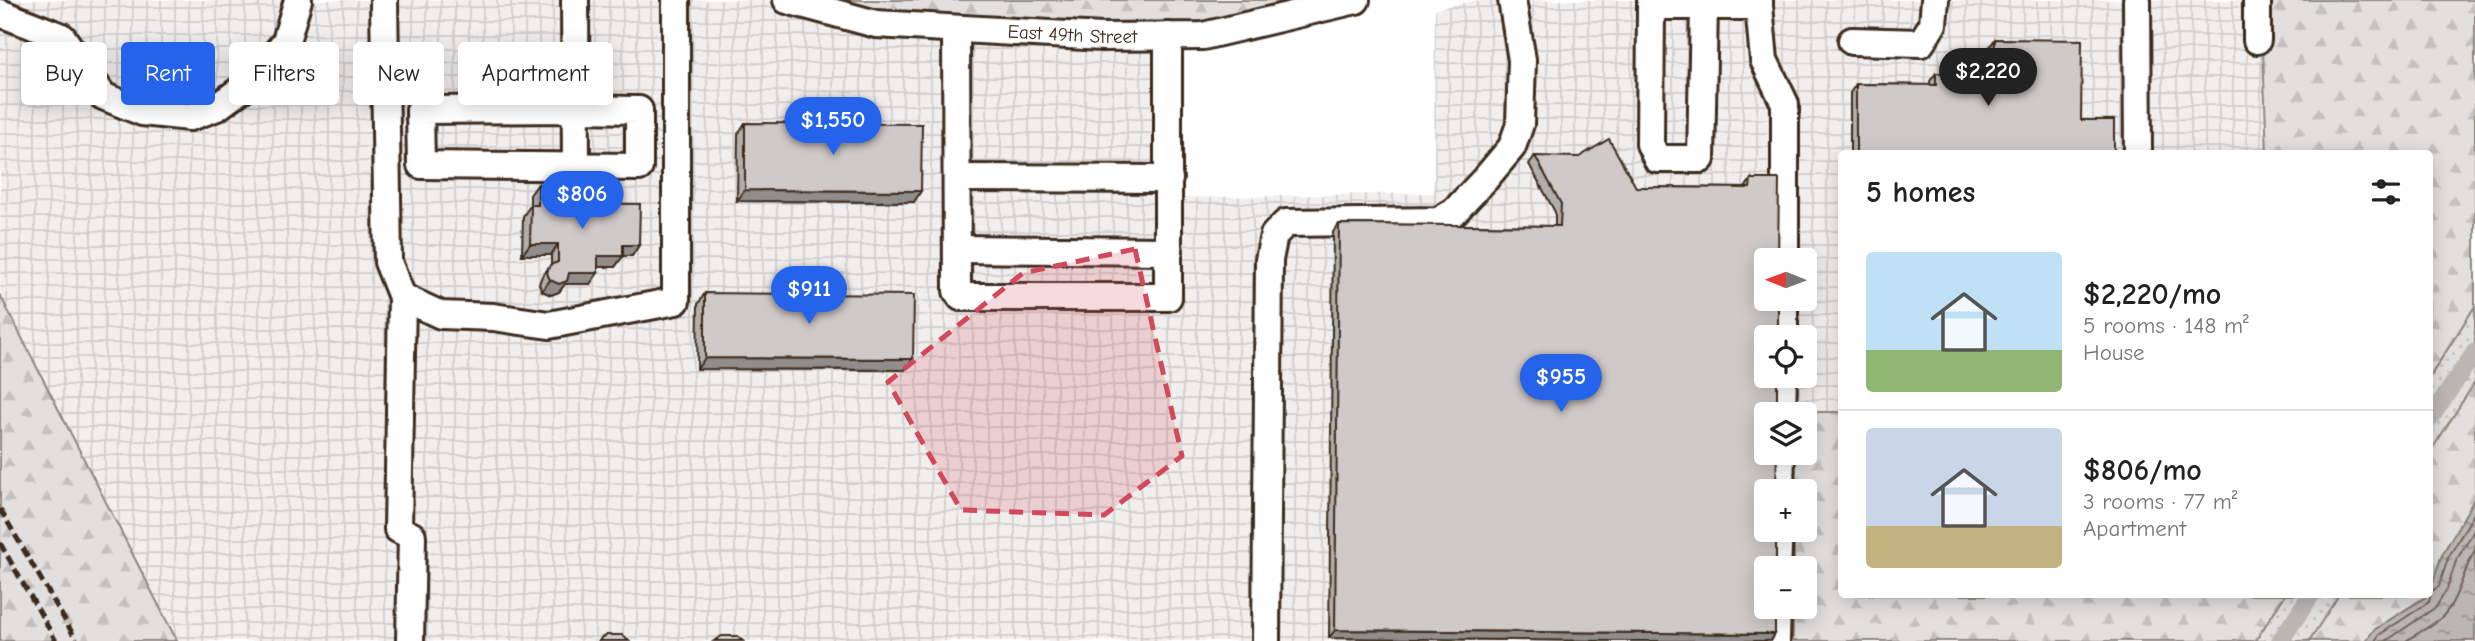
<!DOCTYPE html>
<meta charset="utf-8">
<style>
:root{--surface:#fff;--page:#f2f2f2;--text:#222;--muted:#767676;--line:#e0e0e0;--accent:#2563eb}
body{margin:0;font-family:"Comic Neue",sans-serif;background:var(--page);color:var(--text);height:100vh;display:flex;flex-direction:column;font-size:26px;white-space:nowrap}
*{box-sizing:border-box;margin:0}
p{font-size:23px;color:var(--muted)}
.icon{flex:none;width:38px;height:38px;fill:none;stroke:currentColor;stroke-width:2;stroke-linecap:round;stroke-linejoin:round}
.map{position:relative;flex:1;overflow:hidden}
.side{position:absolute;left:1838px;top:150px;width:595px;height:448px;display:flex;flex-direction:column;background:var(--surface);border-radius:7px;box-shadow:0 4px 18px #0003}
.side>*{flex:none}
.banner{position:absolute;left:21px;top:42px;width:665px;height:63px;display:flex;gap:14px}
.needle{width:46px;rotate:271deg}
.tools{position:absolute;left:1754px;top:248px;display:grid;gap:14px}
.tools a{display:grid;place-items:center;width:63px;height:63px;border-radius:7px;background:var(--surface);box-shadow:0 4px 18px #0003;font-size:35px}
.price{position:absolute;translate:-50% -60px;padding:0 16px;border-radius:24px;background:var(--accent);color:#fff;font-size:23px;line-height:46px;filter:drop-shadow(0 2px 4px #0008)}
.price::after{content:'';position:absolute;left:50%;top:42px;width:21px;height:16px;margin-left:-10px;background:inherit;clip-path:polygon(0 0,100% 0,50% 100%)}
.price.on{background:#222;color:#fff}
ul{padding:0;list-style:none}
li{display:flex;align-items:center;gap:21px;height:175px;padding:0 28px}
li+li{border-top:2px solid var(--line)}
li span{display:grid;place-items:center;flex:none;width:196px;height:140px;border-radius:7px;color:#555}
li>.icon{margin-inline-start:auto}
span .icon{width:84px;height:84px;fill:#fffc;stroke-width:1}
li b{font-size:30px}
h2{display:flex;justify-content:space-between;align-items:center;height:84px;padding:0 28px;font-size:30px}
.chip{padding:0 24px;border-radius:7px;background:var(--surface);box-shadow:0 4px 18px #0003;font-size:24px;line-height:63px}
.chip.on{background:var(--accent);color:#fff}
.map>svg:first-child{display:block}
.industrial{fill:url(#industrial-grid);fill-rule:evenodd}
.grass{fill:url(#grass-dots);stroke:#8e857e;stroke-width:2}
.forest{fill:url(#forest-firs);stroke:#8e857e;stroke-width:2}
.water{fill:url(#water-ripples);stroke:#887e77;stroke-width:2}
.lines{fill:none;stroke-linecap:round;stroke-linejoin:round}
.shore{stroke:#6f625a;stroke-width:2}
.canal{stroke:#bcb6b3;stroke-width:18}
.minor-casing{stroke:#3b2a1e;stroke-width:32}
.minor{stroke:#fff;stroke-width:26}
.rail{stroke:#3b2a1e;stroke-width:5;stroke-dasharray:10 5;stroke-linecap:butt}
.wall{fill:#b2aeab;stroke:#3b2a1e;stroke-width:2}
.shaded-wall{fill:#918d8b;stroke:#3b2a1e;stroke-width:2}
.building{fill:#cfcac7;stroke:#3b2a1e;stroke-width:2}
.marked{fill:#d1495b;fill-opacity:0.2;stroke:#d1495b;stroke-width:5;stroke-dasharray:14 9;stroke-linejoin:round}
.labels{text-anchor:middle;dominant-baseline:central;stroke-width:5;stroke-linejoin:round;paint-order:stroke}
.street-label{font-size:19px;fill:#3b2a1e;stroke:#fff}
</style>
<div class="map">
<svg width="2475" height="641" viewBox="0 0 2475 641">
<defs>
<pattern id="industrial-grid" width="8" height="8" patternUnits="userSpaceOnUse" patternTransform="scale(1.75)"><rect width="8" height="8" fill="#f1efee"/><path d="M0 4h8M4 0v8" fill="none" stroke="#d0cdcc"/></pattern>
<pattern id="grass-dots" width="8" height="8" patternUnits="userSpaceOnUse" patternTransform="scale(1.75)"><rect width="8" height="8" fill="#e2e0de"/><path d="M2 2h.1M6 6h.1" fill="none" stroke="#c3c0be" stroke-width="1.8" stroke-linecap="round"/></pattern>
<pattern id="forest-firs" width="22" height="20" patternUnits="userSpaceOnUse" patternTransform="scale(1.75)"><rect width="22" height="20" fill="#e2e0de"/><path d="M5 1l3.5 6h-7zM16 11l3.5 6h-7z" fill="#c3c0be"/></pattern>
<pattern id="water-ripples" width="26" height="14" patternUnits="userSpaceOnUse" patternTransform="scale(1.75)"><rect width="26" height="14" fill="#bcb6b3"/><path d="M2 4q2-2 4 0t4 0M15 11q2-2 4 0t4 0" fill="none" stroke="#9a9491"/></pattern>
</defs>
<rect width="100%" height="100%" fill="#fff"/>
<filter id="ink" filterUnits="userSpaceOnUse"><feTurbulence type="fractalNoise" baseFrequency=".0143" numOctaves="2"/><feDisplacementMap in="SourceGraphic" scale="14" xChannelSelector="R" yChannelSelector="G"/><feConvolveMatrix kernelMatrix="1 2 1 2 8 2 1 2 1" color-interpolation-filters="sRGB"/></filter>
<g filter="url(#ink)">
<path class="industrial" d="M0 0H787L1168 36 1175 198 1434 193 1435 9 1478 0H2269L2267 154H1841V411L1766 415V453H1795V492H1766V530H1794V569H1766V607H1793V641H177L0 295ZM1766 261H1804V299H1766ZM1766 338H1804V376H1766Z"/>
<path class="grass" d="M2475 306V450L2429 521V378Z
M2285 595H2381L2352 641H2255Z"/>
<path class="forest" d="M787 0H1356L1203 36 956 29Z
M2261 0H2475V306L2429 378V154H2267Z
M0 295 177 641H0Z
M2475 382V498L2442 555 2429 593V454Z
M1796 412H1841V595H2285L2255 641H1793V607H1804V569H1794V530H1804V492H1795V453H1804V415H1796Z
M2339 595H2428L2374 630 2366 641H2309Z"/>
<path class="water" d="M2475 498V641H2366L2374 630 2429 595 2442 555Z"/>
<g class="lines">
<path class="shore" d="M2375 641 2379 635 2429 602 2431 592 2439 586 2448 558 2475 512
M2386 641 2436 607 2447 589 2456 561 2475 529
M2406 641C2417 633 2433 626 2443 616 2459 598 2463 571 2475 550"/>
<path class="canal" d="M2429 420 2475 352
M2280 641 2311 595"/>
<defs>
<g id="minor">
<path d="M384 0 388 262 402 297 441 315 493 317 549 325 676 301V0"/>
<path d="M575 0 576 167"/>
<path id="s1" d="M787 0 876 24 1102 37 1203 36 1356 0"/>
<path d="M2137 0 2138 154"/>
<path d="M1651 6H1704L1701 159H1657L1650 144 1651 6V0"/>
<path d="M1704 6H1759V0"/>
<path d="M1759 6 1764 60 1785 104V261"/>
<path d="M0 13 62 37 103 96 142 112 190 117 217 107 254 80 286 41 298 0"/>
<path d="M956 29 957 291 961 297H1168V36"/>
<path d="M2257 40V0"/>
<path d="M1852 41 1921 43 1933 24 1935 0"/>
<path d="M576 109 639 110V167L421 165 420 110Z"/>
<path d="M957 178 1169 179"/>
<path d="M957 249 1169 251"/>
<path d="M402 297 398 529 412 536 410 641"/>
<path d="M1784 338V299"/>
<path d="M1782 415 1783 376"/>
<path d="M1780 492 1781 453"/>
<path d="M1777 569 1779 530"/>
<path d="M1266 641 1269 260 1274 235 1286 223 1438 221 1454 212 1486 178 1512 147 1520 124 1522 60 1512 0"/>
<path d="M1776 641 1777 607"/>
</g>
</defs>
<use href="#minor" class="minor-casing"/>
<use href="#minor" class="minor"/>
<path class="rail" d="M0 509 77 641
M0 543 56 641"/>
</g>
<path class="wall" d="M1995 39 2081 120 2114 154H1850V93L1856 84 1930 85V81L1936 73H1989V48Z
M745 123 914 202 737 201 738 134Z
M1535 156 1636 187 1745 188 1751 179 1775 634 1770 641H1608L1329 638 1333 232 1339 224 1555 226V212L1529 164Z
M538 184 561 203 639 245 632 256H623L615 267H598L590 284H565L559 292 551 295 542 291 539 284 542 276 551 265V255H522L523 216 530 206V195Z
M705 293 905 370 697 369 698 304Z"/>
<path class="shaded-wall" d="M745 190 921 191 914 202 737 201Z
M530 244H558L551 255H522Z
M623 245H639L632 256H615Z
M598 256H623L615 267H591Z
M569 273H598L590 284H565L559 292 551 295 542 291 550 280Z
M705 358 913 359 905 370 697 369Z
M1335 630 1775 634 1770 641H1608L1329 638Z"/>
<path class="building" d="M1995 39 2082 40 2081 120H2114V154H1856V84L1936 85V73H1994Z
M745 123 922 124 921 191 745 190Z
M1609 139 1636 187 1750 188 1751 179H1779L1778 261H1766V299H1778V338H1766V376H1777V415H1766V453H1777L1776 492H1766V530H1776V569H1766V607H1775V634L1335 630 1339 224 1560 226 1561 204 1535 156 1579 157Z
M538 184 561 185V203L640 204 639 245H623V256H598V273H569L567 281 559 284 550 280 547 273 550 265 558 262V244H530L531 205H538Z
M705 293 914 295 913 359 705 358Z
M607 635H622L629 641H599L601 638Z
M722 636H737L743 641H714Z"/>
</g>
<path class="marked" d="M1135 249 1182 456 1104 515 961 510 888 382 1023 273Z"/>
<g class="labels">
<g class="street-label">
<text stroke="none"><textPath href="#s1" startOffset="289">East 49th Street</textPath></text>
</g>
</g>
</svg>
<div class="tools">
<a><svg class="needle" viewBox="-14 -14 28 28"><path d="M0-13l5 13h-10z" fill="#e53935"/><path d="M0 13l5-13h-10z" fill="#767676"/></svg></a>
<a><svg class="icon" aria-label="locate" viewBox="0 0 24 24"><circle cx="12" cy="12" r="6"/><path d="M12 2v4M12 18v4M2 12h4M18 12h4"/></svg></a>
<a><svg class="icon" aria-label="layers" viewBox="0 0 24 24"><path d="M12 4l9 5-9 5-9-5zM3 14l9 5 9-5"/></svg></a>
<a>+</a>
<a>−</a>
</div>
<b class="price on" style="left:1988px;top:108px">$2,220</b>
<b class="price" style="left:833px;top:157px">$1,550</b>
<b class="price" style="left:582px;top:231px">$806</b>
<b class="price" style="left:809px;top:326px">$911</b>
<b class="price" style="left:1561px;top:414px">$955</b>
<div class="banner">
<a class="chip">Buy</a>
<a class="chip on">Rent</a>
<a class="chip">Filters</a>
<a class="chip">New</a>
<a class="chip">Apartment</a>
</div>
<section class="side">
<h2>5 homes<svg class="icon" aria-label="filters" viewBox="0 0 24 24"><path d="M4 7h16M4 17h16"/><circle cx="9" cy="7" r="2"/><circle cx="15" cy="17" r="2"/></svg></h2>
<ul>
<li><span style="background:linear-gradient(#bfe0f5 70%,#8fb573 0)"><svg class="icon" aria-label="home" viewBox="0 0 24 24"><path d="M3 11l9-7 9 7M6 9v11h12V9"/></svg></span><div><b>$2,220/mo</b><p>5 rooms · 148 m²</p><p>House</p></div></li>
<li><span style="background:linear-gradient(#c9d6e8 70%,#c2b280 0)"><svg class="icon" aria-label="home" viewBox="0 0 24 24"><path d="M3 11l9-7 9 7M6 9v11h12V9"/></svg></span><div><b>$806/mo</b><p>3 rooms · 77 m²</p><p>Apartment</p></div></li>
</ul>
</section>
</div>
